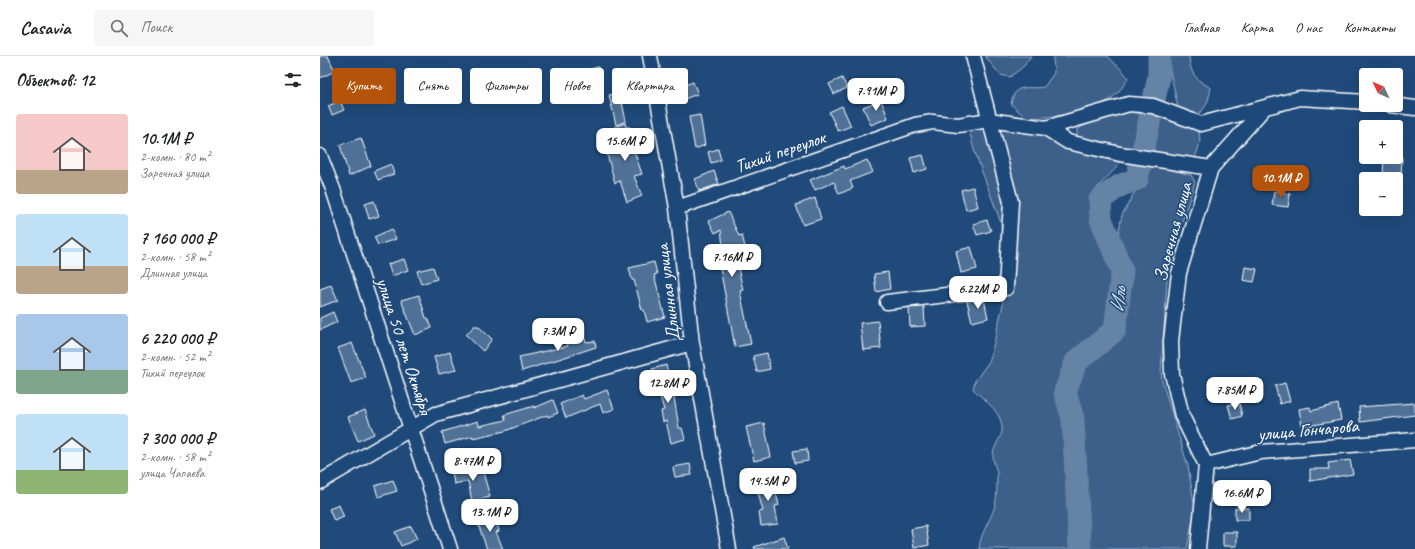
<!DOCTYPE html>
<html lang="ru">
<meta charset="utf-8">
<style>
:root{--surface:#fff;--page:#f6f6f6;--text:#202124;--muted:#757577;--line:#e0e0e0;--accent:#b45309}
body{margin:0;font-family:Caveat,sans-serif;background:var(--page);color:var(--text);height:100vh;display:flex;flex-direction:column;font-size:15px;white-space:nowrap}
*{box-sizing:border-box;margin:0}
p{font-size:13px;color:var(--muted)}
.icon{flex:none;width:22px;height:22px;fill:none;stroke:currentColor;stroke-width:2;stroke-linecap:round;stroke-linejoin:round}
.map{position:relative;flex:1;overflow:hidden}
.sheet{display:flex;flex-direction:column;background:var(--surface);width:320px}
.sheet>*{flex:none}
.top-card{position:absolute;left:12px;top:12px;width:380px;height:36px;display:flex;gap:8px}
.needle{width:26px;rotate:314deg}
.tools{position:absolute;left:1039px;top:12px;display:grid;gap:8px}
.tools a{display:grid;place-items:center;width:44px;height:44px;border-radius:4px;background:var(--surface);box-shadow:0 4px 16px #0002;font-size:20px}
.price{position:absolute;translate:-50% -34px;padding:0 9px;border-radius:8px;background:#fff;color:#222;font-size:13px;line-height:26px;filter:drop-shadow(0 1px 2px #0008)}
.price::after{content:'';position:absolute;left:50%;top:24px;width:12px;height:9px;margin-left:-6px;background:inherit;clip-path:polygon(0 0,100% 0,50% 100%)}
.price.selected{background:var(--accent);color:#fff}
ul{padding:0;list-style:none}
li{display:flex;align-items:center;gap:12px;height:100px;padding:0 16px}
li span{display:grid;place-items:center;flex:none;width:112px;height:80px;border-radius:4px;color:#555}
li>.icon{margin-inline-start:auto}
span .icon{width:48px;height:48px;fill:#fffc;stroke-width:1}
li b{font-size:17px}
h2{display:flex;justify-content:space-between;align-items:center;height:48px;padding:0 16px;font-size:17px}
.chip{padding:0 14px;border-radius:4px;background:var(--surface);box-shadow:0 4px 16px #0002;font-size:14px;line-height:36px}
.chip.selected{background:var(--accent);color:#fff}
header{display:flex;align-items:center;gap:24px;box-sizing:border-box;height:56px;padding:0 20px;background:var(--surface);border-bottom:1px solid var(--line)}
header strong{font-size:19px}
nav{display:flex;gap:22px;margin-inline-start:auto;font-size:14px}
.search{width:280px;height:36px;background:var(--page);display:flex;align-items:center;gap:10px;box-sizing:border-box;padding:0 14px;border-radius:4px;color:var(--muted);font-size:15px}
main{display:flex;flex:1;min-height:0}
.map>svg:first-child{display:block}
.green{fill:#3c618b;stroke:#9eb0c5}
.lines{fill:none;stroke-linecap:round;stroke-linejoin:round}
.river{stroke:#6583a4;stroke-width:23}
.building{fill:#507197;stroke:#fff}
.minor-casing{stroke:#fff;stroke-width:17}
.minor{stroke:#1f4a7a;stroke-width:14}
.labels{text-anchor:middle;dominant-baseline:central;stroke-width:3;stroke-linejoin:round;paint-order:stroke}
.street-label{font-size:19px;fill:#fff;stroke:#1f4a7a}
.water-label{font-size:20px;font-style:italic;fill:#d8e0e8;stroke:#1f4a7a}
</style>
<header>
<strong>Casavia</strong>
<div class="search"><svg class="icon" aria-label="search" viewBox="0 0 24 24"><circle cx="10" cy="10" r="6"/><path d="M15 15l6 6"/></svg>Поиск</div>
<nav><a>Главная</a><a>Карта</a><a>О нас</a><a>Контакты</a></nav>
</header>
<main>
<section class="sheet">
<h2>Объектов: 12<svg class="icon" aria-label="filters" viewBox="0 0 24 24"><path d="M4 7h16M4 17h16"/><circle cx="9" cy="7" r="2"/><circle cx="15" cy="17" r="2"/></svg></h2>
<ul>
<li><span style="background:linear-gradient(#f6c9c9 70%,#b9a48a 0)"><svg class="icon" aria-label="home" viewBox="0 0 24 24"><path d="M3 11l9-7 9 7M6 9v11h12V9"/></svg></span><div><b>10.1M ₽</b><p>2-комн. · 80 m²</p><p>Заречная улица</p></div></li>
<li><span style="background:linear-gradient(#bfe0f5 65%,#b9a48a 0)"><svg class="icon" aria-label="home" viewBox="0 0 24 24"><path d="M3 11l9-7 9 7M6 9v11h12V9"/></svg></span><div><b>7 160 000 ₽</b><p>2-комн. · 58 m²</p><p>Длинная улица</p></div></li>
<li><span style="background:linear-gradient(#a9c7e8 70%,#7fa58c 0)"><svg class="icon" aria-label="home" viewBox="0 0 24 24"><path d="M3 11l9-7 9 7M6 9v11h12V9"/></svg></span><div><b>6 220 000 ₽</b><p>2-комн. · 52 m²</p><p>Тихий переулок</p></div></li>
<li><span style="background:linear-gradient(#bfe0f5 70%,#8fb573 0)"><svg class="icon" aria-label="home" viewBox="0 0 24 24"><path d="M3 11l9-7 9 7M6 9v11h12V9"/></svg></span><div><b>7 300 000 ₽</b><p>2-комн. · 58 m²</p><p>улица Чапаева</p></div></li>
</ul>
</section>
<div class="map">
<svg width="1095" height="493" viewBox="0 0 1095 493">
<rect width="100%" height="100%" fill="#1f4a7a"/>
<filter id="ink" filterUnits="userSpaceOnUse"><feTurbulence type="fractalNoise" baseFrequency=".025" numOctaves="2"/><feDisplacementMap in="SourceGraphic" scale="8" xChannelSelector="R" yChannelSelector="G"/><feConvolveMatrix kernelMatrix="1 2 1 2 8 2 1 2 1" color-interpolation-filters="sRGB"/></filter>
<g filter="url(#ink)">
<path class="green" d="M665 0H711L704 10 690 21 680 19Z
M733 0H788C794 8 803 13 808 22 804 30 799 36 792 42 775 55 726 64 705 61L691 48C695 25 708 34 724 31L734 17Z
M847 0H869C870 18 876 24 891 32 888 45 887 54 874 60L858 52Z
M799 55 847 60 878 73C882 85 879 92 874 104L792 91 757 81V73Z
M652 70 720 75 800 105 796 112 778 131 777 179 797 184 802 159 830 108 871 119 875 126 848 209 841 316 842 325 868 410 875 452 867 493H659C660 475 674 461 676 444 677 436 677 426 677 419 677 412 672 405 673 398 674 390 681 382 682 375 683 356 665 345 653 333L655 325 670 304 683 248 681 167 654 94 650 78Z"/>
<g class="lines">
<path class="river" d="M760 493 753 363 745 336 756 306 795 274 802 215 781 163 780 144 799 130 817 123 839 20V0"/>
</g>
<path class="building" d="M0 0H8L15 15 0 22Z
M278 11 282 24 264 29 260 16Z
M522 22 527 32 514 38 509 28Z
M373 26 378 38 364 43 360 31Z
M300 37 306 65 296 69 289 39Z
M561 44 568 62 551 69 543 51Z
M20 45 24 54 12 59 8 50Z
M522 50 531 70 518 75 509 56Z
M380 59 385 89 375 93 369 61Z
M305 67 306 71H310L318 94 314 95 322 118 314 120 322 140 307 146 300 125 295 127 285 91 298 87 294 71Z
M41 82 51 110 29 120 20 89Z
M398 93 401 104 391 107 388 96Z
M603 99 607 113 594 117 590 102Z
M1064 101H1082L1081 121 1063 120Z
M547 104 553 116 530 125 533 132 519 138 514 126 495 134 490 124 524 110 525 113Z
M71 108 74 118 58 124 54 115Z
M394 115 399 128 379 135 375 123Z
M653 131 658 151 646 154 641 134Z
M954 135 970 138 968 151 952 149Z
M495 142 501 163 483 169 476 149Z
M54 145 59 160 49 163 45 148Z
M408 156 419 180 422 179 425 191 414 194 423 234 420 235 431 288 415 291 399 207 405 206 401 174 395 177 389 165Z
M667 164 671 175 657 179 653 168Z
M72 173 76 183 58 189 54 181Z
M651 191 657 213 641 217 636 195Z
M84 203 88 214 72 220 68 208Z
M334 206 337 218 334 219 345 261 327 266 324 254H322L314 224H312L309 212Z
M113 211 117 223 101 228 97 215Z
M925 211 937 213 934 226 923 224Z
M568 216 570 233 556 236 554 218Z
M11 229 18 244 0 251V233Z
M99 239 106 262H108L112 272 95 279 81 244Z
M664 243 668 262 652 266 647 245Z
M604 251 605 270 590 271 589 252Z
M13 256 17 266 0 274V262Z
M558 265 561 292 543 294 540 267Z
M154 270H158L172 283 163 295 146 279Z
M262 274 266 286 275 285 276 291 202 315 199 301 248 290 244 280Z
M32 287 46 322 31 327 18 292Z
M130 296 136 314 119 318 114 301Z
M447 297 450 313 437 316 433 300Z
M346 309 353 335 359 372H362L365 383 351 387 346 365 343 366 341 355 344 354 332 313Z
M965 327 970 345 960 348 955 330Z
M287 334 294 353 283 357 280 348 246 362 240 348 262 339 264 343Z
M233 344 238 357 228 361 227 359 185 375 153 382V380L125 388 122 376 158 365 159 370 186 364 184 359 214 350V352Z
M919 347 922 360 912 363 908 349Z
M1095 347V359L1040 366 1039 351Z
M1018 348 1021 364 982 371 979 353 990 351 991 355Z
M45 354 54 378 38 385 28 361Z
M444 367 451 401 434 405 426 371Z
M487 393 488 405 475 407 473 395Z
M1030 404 1033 418 990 425V413H1009L1008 407Z
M370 408 372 419 355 421 353 411Z
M161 409 170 441 152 445 148 425 134 428 132 416Z
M452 422 459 449 455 450 458 468 441 470 439 456 443 455 435 426Z
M73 424 77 435 58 441 55 430Z
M19 449 24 461 14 465 9 453Z
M915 452H929V464H915Z
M175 460 179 475 176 476 183 493H167L157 465Z
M91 470 97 483 81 490 75 476Z
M606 470 609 489 594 492 591 473Z
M903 476H917V490H903Z
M464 481 468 493H435L434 491Z"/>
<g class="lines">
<defs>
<path id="minor" d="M330 0 357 152 372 287 409 493
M1071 49 1095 52
M726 72 809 48 833 50 881 68 980 42 1046 46
M0 100 13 133 130 493
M357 152 595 69 613 66 638 69 669 64 726 72 748 86 800 98 891 112
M567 246 686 232 691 146 653 0
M886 409 941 396 1095 384
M0 426 116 358 372 287
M878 493 886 409 862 360 852 318 851 285 859 217 891 112 945 51"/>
</defs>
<use href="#minor" class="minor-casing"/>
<use href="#minor" class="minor"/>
</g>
</g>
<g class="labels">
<g class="street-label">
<text transform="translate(460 96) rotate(-19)">Тихий переулок</text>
<text transform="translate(853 176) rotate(-75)">Заречная улица</text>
<text transform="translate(348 237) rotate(-97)">Длинная улица</text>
<text transform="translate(84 290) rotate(72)">улица 50 лет Октября</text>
<text transform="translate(988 374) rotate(-5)">улица Гончарова</text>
</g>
<g class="water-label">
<text transform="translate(798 244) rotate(-83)">Иль</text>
</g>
</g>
</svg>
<div class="tools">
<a><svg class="needle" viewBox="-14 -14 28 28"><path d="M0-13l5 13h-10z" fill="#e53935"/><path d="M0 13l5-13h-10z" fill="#757577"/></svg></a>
<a>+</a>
<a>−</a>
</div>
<b class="price" style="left:556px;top:56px">7.91M ₽</b>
<b class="price" style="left:305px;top:106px">15.6M ₽</b>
<b class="price selected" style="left:961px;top:143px">10.1M ₽</b>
<b class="price" style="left:412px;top:222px">7.16M ₽</b>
<b class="price" style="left:658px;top:254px">6.22M ₽</b>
<b class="price" style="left:238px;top:296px">7.3M ₽</b>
<b class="price" style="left:348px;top:348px">12.8M ₽</b>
<b class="price" style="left:915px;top:355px">7.85M ₽</b>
<b class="price" style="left:153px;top:426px">8.47M ₽</b>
<b class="price" style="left:448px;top:446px">14.5M ₽</b>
<b class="price" style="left:922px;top:458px">16.6M ₽</b>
<b class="price" style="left:170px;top:477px">13.1M ₽</b>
<div class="top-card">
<a class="chip selected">Купить</a>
<a class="chip">Снять</a>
<a class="chip">Фильтры</a>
<a class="chip">Новое</a>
<a class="chip">Квартира</a>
</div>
</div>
</main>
